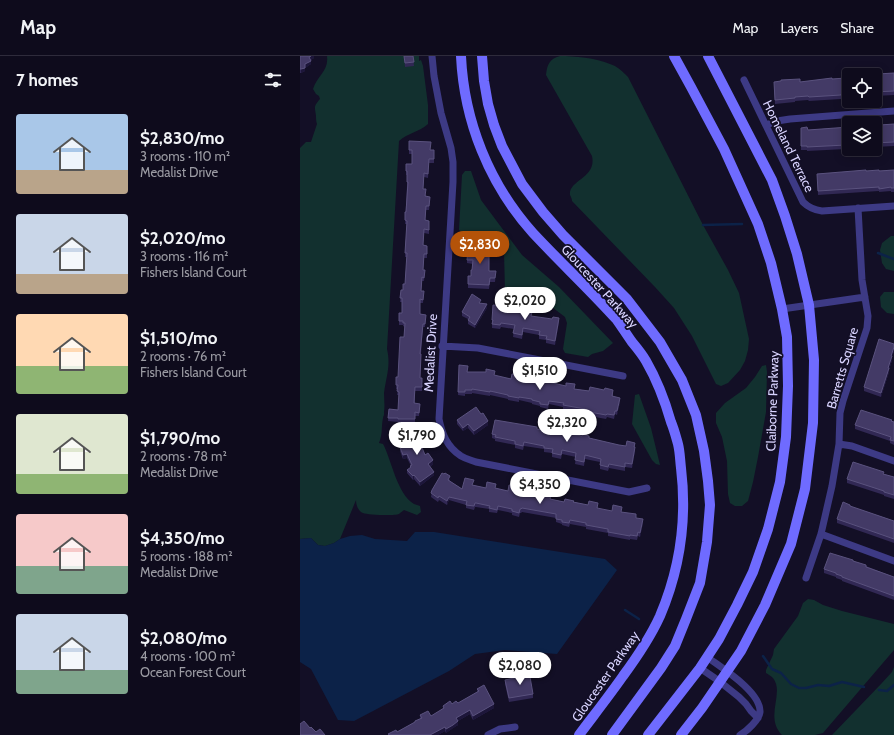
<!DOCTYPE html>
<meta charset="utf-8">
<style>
:root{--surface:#0e0b1c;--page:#1c1929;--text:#f1f3f6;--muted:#9b9ba3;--line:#2e2b3b;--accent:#b45309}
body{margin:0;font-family:Cabin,sans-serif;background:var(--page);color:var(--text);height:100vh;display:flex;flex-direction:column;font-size:15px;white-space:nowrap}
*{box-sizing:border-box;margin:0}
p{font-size:13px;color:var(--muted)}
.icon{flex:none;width:22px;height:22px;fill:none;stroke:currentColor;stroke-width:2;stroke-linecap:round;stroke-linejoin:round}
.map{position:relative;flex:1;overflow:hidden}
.sheet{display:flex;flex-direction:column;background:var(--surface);width:300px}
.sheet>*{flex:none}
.tools{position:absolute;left:542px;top:12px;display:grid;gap:8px}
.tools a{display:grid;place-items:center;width:40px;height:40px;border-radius:4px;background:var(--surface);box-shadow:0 2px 10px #0003,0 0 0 1px var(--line);font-size:20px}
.price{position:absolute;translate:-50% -34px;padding:0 9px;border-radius:14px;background:#fff;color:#222;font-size:13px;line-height:26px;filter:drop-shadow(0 1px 2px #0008)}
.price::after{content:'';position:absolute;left:50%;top:24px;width:12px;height:9px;margin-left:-6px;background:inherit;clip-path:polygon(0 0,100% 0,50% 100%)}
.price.active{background:var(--accent);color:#fff}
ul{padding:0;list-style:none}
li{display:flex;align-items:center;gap:12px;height:100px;padding:0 16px}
li span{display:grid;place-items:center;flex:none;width:112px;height:80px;border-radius:4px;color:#555}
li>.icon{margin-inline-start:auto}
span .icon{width:48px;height:48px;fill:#fffc;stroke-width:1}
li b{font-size:17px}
h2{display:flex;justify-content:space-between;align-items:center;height:48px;padding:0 16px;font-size:17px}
header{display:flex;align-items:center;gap:24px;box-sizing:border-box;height:56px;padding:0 20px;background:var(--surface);border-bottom:1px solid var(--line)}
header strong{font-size:19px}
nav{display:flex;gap:22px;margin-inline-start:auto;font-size:14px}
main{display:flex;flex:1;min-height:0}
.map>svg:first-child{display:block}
.green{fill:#12302f}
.water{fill:#0c2248}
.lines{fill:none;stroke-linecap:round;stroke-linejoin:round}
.stream{stroke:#0c2248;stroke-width:2.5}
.street{stroke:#3d3a85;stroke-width:7}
.secondary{stroke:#6f6bff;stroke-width:10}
.wall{fill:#312854}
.shaded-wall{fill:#1d163a}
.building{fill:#433a66;stroke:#5a527e}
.labels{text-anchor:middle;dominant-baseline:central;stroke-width:3.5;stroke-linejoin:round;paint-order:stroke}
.street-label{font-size:13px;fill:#d9d4ff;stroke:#130f26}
</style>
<header>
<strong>Map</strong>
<nav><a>Map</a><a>Layers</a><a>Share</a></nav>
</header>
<main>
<section class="sheet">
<h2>7 homes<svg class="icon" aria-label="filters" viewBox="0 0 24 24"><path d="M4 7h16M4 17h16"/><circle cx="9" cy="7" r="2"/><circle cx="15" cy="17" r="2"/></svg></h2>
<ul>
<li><span style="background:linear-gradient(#a9c7e8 70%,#b9a48a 0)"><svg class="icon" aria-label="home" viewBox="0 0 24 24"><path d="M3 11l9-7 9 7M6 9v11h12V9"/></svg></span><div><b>$2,830/mo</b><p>3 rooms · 110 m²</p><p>Medalist Drive</p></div></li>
<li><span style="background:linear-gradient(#c9d6e8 75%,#b9a48a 0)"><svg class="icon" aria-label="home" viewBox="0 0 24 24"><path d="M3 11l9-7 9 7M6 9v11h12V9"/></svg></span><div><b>$2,020/mo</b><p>3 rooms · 116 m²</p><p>Fishers Island Court</p></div></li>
<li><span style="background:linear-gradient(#ffd9b3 65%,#8fb573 0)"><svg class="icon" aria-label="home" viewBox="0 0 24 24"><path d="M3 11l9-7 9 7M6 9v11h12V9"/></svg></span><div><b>$1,510/mo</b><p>2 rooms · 76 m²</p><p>Fishers Island Court</p></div></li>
<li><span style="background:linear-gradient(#dfe7d0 75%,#8fb573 0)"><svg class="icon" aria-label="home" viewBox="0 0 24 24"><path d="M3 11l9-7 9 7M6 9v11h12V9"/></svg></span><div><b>$1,790/mo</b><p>2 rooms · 78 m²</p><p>Medalist Drive</p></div></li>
<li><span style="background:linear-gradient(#f6c9c9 65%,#7fa58c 0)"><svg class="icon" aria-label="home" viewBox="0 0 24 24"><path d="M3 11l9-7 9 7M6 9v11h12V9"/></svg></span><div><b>$4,350/mo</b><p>5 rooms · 188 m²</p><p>Medalist Drive</p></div></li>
<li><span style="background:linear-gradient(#c9d6e8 70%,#7fa58c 0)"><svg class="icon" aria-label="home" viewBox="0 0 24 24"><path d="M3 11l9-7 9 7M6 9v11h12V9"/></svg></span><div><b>$2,080/mo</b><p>4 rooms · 100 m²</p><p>Ocean Forest Court</p></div></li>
</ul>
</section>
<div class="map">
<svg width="594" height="679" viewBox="0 0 594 679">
<rect width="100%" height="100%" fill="#130f26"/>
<path class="green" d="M27 0H119V5L121 4 123 10 128 49V68C119 76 108 77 99 85L87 293C91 310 86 321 84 337 84 343 85 350 84 356 84 362 84 357 83 362 81 372 83 377 79 387L83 388C92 405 97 438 114 448 116 449 118 449 120 450L121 456 117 459 104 454C104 454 100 457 99 458 94 460 68 459 63 457 58 455 56 449 56 444L40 483 34 487 25 490 18 489 11 482 0 483V92L6 86H11L17 68C16 65 16 63 16 60 15 51 13 51 20 43L19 40 16 38 13 33C17 20 29 15 27 0Z
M260 0C274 0 296 2 310 8 317 10 322 15 328 21L403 169 428 214 439 237 449 283 448 294 445 305 440 314 428 327 421 330 416 328 392 280 374 252 355 231 272 145C272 143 271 141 270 139 268 124 297 122 292 100L246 19C247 9 249 3 260 0Z
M165 115H171L181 144 222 199 259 231 313 287 303 295 292 298 288 301 265 297 263 293 267 267 265 261 248 248 211 239 205 235 204 196 205 188 203 184 198 182 164 178 159 174 162 119Z
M591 180H594V215L586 213 582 207 580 194 582 187Z
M584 236H594V258L587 257 581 251 580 241Z
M466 309 467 316 466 356 458 401 453 426 448 445 442 450H435L430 447 428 438 427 405 422 381 416 367V357L425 347 446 332 455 321 462 310Z
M339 338 351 372 360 409 356 408 352 404 332 368 335 339Z
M508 543 514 544 523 549 542 555 594 568V594L523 677 515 679H482C464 661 485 637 473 622 471 620 468 618 466 617V614L473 599 474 593 498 560 503 547Z
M594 611V679H532L581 628 592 616Z"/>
<path class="water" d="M115 476H134L305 503 317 514 257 598 205 594 175 598 149 615 54 665 38 664 11 613 0 606V483L11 482 18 489 25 490 34 487 40 483 50 480 62 479 75 483 107 485Z"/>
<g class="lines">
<path class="stream" d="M403 169 442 168
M578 197 594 203
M325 554 339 563
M463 600 472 613 481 617 491 628 499 632H506L518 629 529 630 542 626 564 631
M579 634 587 635 594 629"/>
<path class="street" d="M132 0 134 20 141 57 151 92 153 106V126L139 363C142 378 147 391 161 400 166 403 171 404 176 406L329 436 347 432
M444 24 503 146C509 152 514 154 522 155L594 150
M466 69 477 65 490 63 594 55
M482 253 565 241
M142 290 178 292 323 320
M539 388 552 390 594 405
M521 478 594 505
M506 522 521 478 532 430 539 388 540 357 543 345 567 272 568 260 562 224 558 152
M407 601C422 612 461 636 460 656 459 664 447 675 440 679
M400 612 419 625 439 641 446 648 451 655 458 662
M188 679 200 673 215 671"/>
<path class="secondary" d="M161 0C164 65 189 128 233 177 260 206 290 234 317 264 322 271 327 279 332 286 337 292 342 298 346 305 357 324 365 345 371 366 374 373 376 381 378 388 380 396 380 404 381 412 387 462 380 513 360 560 350 582 337 601 323 620 309 640 294 659 279 679
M182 0 184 25 188 48 194 69 202 90 222 128 243 156 263 179 327 243 360 286 382 324 396 359 404 395 408 425 410 449 407 486 400 527 386 563 375 590 361 612 312 679
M348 679 400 612 419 583 437 549 453 516 468 473 480 426 486 381 488 330 487 281 482 253 471 207 458 168 424 93 391 31 374 0
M381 679 402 652 441 595 465 549 491 488 505 433 513 367 514 304 509 249 497 198 485 160 472 124 408 0"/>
</g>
<path class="wall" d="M0 0H14V2L11 4V8L5 12V15L1 17H0Z
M104 0H113L114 10 105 11Z
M594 17V39L575 40V19Z
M549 21V41L541 42V43L509 45 508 44 495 45V46L475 48 474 30 500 26 546 22Z
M594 68V90L575 91V69H580Z
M549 71V92H546V93L507 95V94H501V72L508 74Z
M109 85 130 94H134V107H129L128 122 124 121 123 133 126 140 130 145 129 154H126L125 165H129V178L124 177 123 189 127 190V202H124L123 214H125L124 225H122L121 235H124L123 247H120V258L126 259 125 271H123L121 298 120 322H122V335H115V347L120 351 119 360H115V367H98V366L88 365 89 353 98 354 99 339H97L98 333H96V321H98L104 281 105 271 103 270V269H99V265L102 257V246H100L101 234H103L105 228 107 201H105V197L107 168H105L107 130V119H106V108H112V98H109Z
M594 114V136H591V135L579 136V135L518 139 517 118Z
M185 191 189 215H196L195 226H190L189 233 168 232V220H171L173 208 167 207V204L171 195Z
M181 247 187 252 175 272 168 268V263L162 260V256Z
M225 255 231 260 259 266 255 289 246 287V284L239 283V279L223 276 222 283 213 281 214 273 201 271 200 273 192 272V264Z
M594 288V295L592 300V304L589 314V316L581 341 564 335V331Z
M159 309 168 316 195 320 235 327 289 335 313 338V340L320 346 317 359 315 358 314 363 307 361 306 363 284 359V357L263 353V351L249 348 248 353 240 351V350L232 348V347L219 344V346L208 344V343L190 339V340L172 337V338H165V340L158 339Z
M181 358 188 369 174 379 168 372 163 375 157 368V364Z
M592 365 594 366V389L590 387V385L555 373V369Z
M237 373 289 382 319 389 326 390 335 387V395L332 412 325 411V415L309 412 308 415 300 413V406L285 403 284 410 275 408 276 401 262 398 261 403 252 401V397L244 396V393L224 390 223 394 215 392V389L195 385V383L192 382V378Z
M99 383 124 386 121 388 125 399 133 408 130 411 134 419 120 430 114 423 113 424 107 417V414L110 412 111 410 107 402 103 403 100 395V391H101L99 387Z
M144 418 150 424V425L162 433 173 429 186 432H195L208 435H218L251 442V443L264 446H274L298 451 297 453 312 455 322 456 336 462 343 467 340 481 338 480 337 484 330 483V484L308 480V477L286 473V471L270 468 269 471 262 469V468L256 466V462L222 456 221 457H220L219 461 212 459V457L198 454 197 457 189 456V453L176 451H175L174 454 166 452V449L149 444 147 449 139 444 138 446 131 441 132 434Z
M584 418 594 421V443L584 440V439L547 427V423Z
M550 450 594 465V487L537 467V463Z
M553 505 594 521V544L542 525V524L536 522V521L524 517V513Z
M222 617 233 638V642L209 646 205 628V624L222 620Z
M177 633 194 652 173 664 170 658 158 665V669L153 672 146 677 145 675 138 679H88V678L97 676 115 666 120 663V659L131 660 143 653V650L158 647 177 636Z"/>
<path class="shaded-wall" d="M11 0H14V2L9 5V1Z
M11 5V8L5 12V15L1 17V13L5 8Z
M187 248V252L175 272V269Z
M259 262V266L255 289V285Z
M594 291V295L592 300V304L589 314V316L581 341V337Z
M320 342V346L317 359V355Z
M188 365V369L174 379V375Z
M168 368V372L163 375V372Z
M124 383V386L119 388V384Z
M335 391V395L332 412V408Z
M107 398V402L103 403V399Z
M133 404V408L128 412V408Z
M134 416V419L120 430V426Z
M114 419V423L113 424V420Z
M149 441V444L147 449V445Z
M343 463V467L340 481V477Z
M194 648V652L173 664V660Z
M170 654V658L158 665V669L146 677V673L156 662Z
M145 671V675L138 679H130Z"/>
<path class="building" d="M0 0H11L9 1 11 5 5 8V12L1 13H0Z
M104 0H113L114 6 105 7Z
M594 17V35L575 36V19H561Z
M546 21H549V38H541V39L509 41 508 40 495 41V42L475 44 474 26 481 25V24L500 23V26L532 22V23L546 22Z
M580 68V69L594 68V86L575 87V69Z
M507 71 508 74 549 71V88H546V89L507 91V90H501V72Z
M109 85 131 86 130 94H134V103H129L128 118 124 117 123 133H126L125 140 130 141 129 150H126L125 164 129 165V174L124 173 123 189 127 190V198H124L123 214H125L124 222 122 221 121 235H124L123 244 120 243V258L126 259 125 268H123L120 298H121L120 322H122V331H115L114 347 120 348 119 357 115 356V363H98V362H88L89 353 98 354 99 336 97 335 98 329H96V321H98L100 281H104L105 267H103V265H99V257H102V242H100L101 234H103V228H105L107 197H105L107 165 105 164V156H106L108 126H107V115H106V108H112V94H109Z
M566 114V115L579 114V115L594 114V132H591V131L579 133V131L518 135 517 118Z
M172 187 185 188V191H189V215H196L195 222H190L189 229 168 228V220H171V214H172L173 204H167L168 194 171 195Z
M172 238 181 244 179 247 187 248 175 269 168 264 170 261 162 256Z
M193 249 225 253V254L232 256 231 260 252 263 253 261 259 262 255 285 246 283 247 280 239 279 240 275 223 272 222 279 213 277 215 269 201 267 200 269 192 268 193 264H192Z
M579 283 594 288V291L591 300H592L588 312H589L581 337 564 331Z
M159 309 168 310 167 316H186V313L195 315 194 319 211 323 212 318 221 319 220 324 235 327 243 329 244 325 266 330V327L275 328 274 333 289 335 290 331 304 334 305 332 313 334 312 340 320 342 317 355H315L314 359 307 358 306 359 284 355 285 353 263 349 264 347 249 345 248 349 240 348V346L232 344V343L219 341V342L208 340V339L190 335V336L172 333V334H165V336H158Z
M176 351 181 358 183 357 188 365 174 375 168 368 163 372 157 364Z
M561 354 592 364 591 365 594 366V385L590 384 591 381 555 369Z
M195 364 237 371V373L253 376V375L282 380 283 378 289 380V382L319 389 326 390 327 385 335 387 334 391H335L332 408 325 407V411L309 408 308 411 300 409 301 403 285 399 284 406 275 404 276 397 262 394 261 399 252 397 253 393 244 392V390L224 386 223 390 215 388V385L195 381 196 379 192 378Z
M120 374 124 383 119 384 125 399 128 397 133 404 128 408 134 416 120 426 114 419 113 420 107 414 111 411 110 410 112 409 107 398 103 399 100 391H102L99 383Z
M553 406 584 416 583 418 594 421V439L584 436V435L547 423Z
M142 417 144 418 145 417 150 420 148 424 162 433 165 422 174 424 172 429 186 432 187 426 196 428 195 432 208 435 209 429 218 430 217 435 234 438V436L239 437 240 436 251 438 250 443 264 446 265 443 274 445 273 446 288 449 289 445 298 447 297 452 312 455 313 449 322 451 321 456 336 458V462L343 463 340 477 338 476 337 480 330 479V480L308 476V473L286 469V467L270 464 269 467 262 466V464L256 463V458L222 452 221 453H220L219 457 212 455V453L198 450 197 454 189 452 190 450 176 447H175L174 450 166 449 167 445 149 441 147 445 139 440 138 442 131 437 132 434Z
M543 446 550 449V450L594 465V483L537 463Z
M530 497 553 504V505L566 509V511L594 521V540L542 521V520L536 518V517L524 513Z
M229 615 233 638 209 642 205 624 222 620V617Z
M184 629 194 648 173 660 170 654 156 662 158 665 153 669 146 673 145 671 130 679H89L88 678 96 674 97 676 115 666V665L122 662 120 659 128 655 131 660 144 652 143 650 150 645 152 648 156 645 158 647 179 635 177 633Z
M4 665 10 672 11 671 16 676 20 673 25 679H0V668Z"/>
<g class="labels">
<g class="street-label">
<text transform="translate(489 90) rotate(64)">Homeland Terrace</text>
<text transform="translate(300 230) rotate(48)">Gloucester Parkway</text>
<text transform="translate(130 297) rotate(-87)">Medalist Drive</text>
<text transform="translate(542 312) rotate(-74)">Barretts Square</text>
<text transform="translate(472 345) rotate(-88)">Claiborne Parkway</text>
<text transform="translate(305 620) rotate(-55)">Gloucester Parkway</text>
</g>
</g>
</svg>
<div class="tools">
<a><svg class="icon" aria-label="locate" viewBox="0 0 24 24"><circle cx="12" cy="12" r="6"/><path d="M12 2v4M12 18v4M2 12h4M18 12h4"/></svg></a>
<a><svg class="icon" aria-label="layers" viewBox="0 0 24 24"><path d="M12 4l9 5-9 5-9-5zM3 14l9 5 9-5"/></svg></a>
</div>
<b class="price active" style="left:180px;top:209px">$2,830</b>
<b class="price" style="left:225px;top:265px">$2,020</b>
<b class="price" style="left:240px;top:335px">$1,510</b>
<b class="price" style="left:267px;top:387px">$2,320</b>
<b class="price" style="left:117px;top:400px">$1,790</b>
<b class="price" style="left:240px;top:449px">$4,350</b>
<b class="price" style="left:220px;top:630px">$2,080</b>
</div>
</main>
